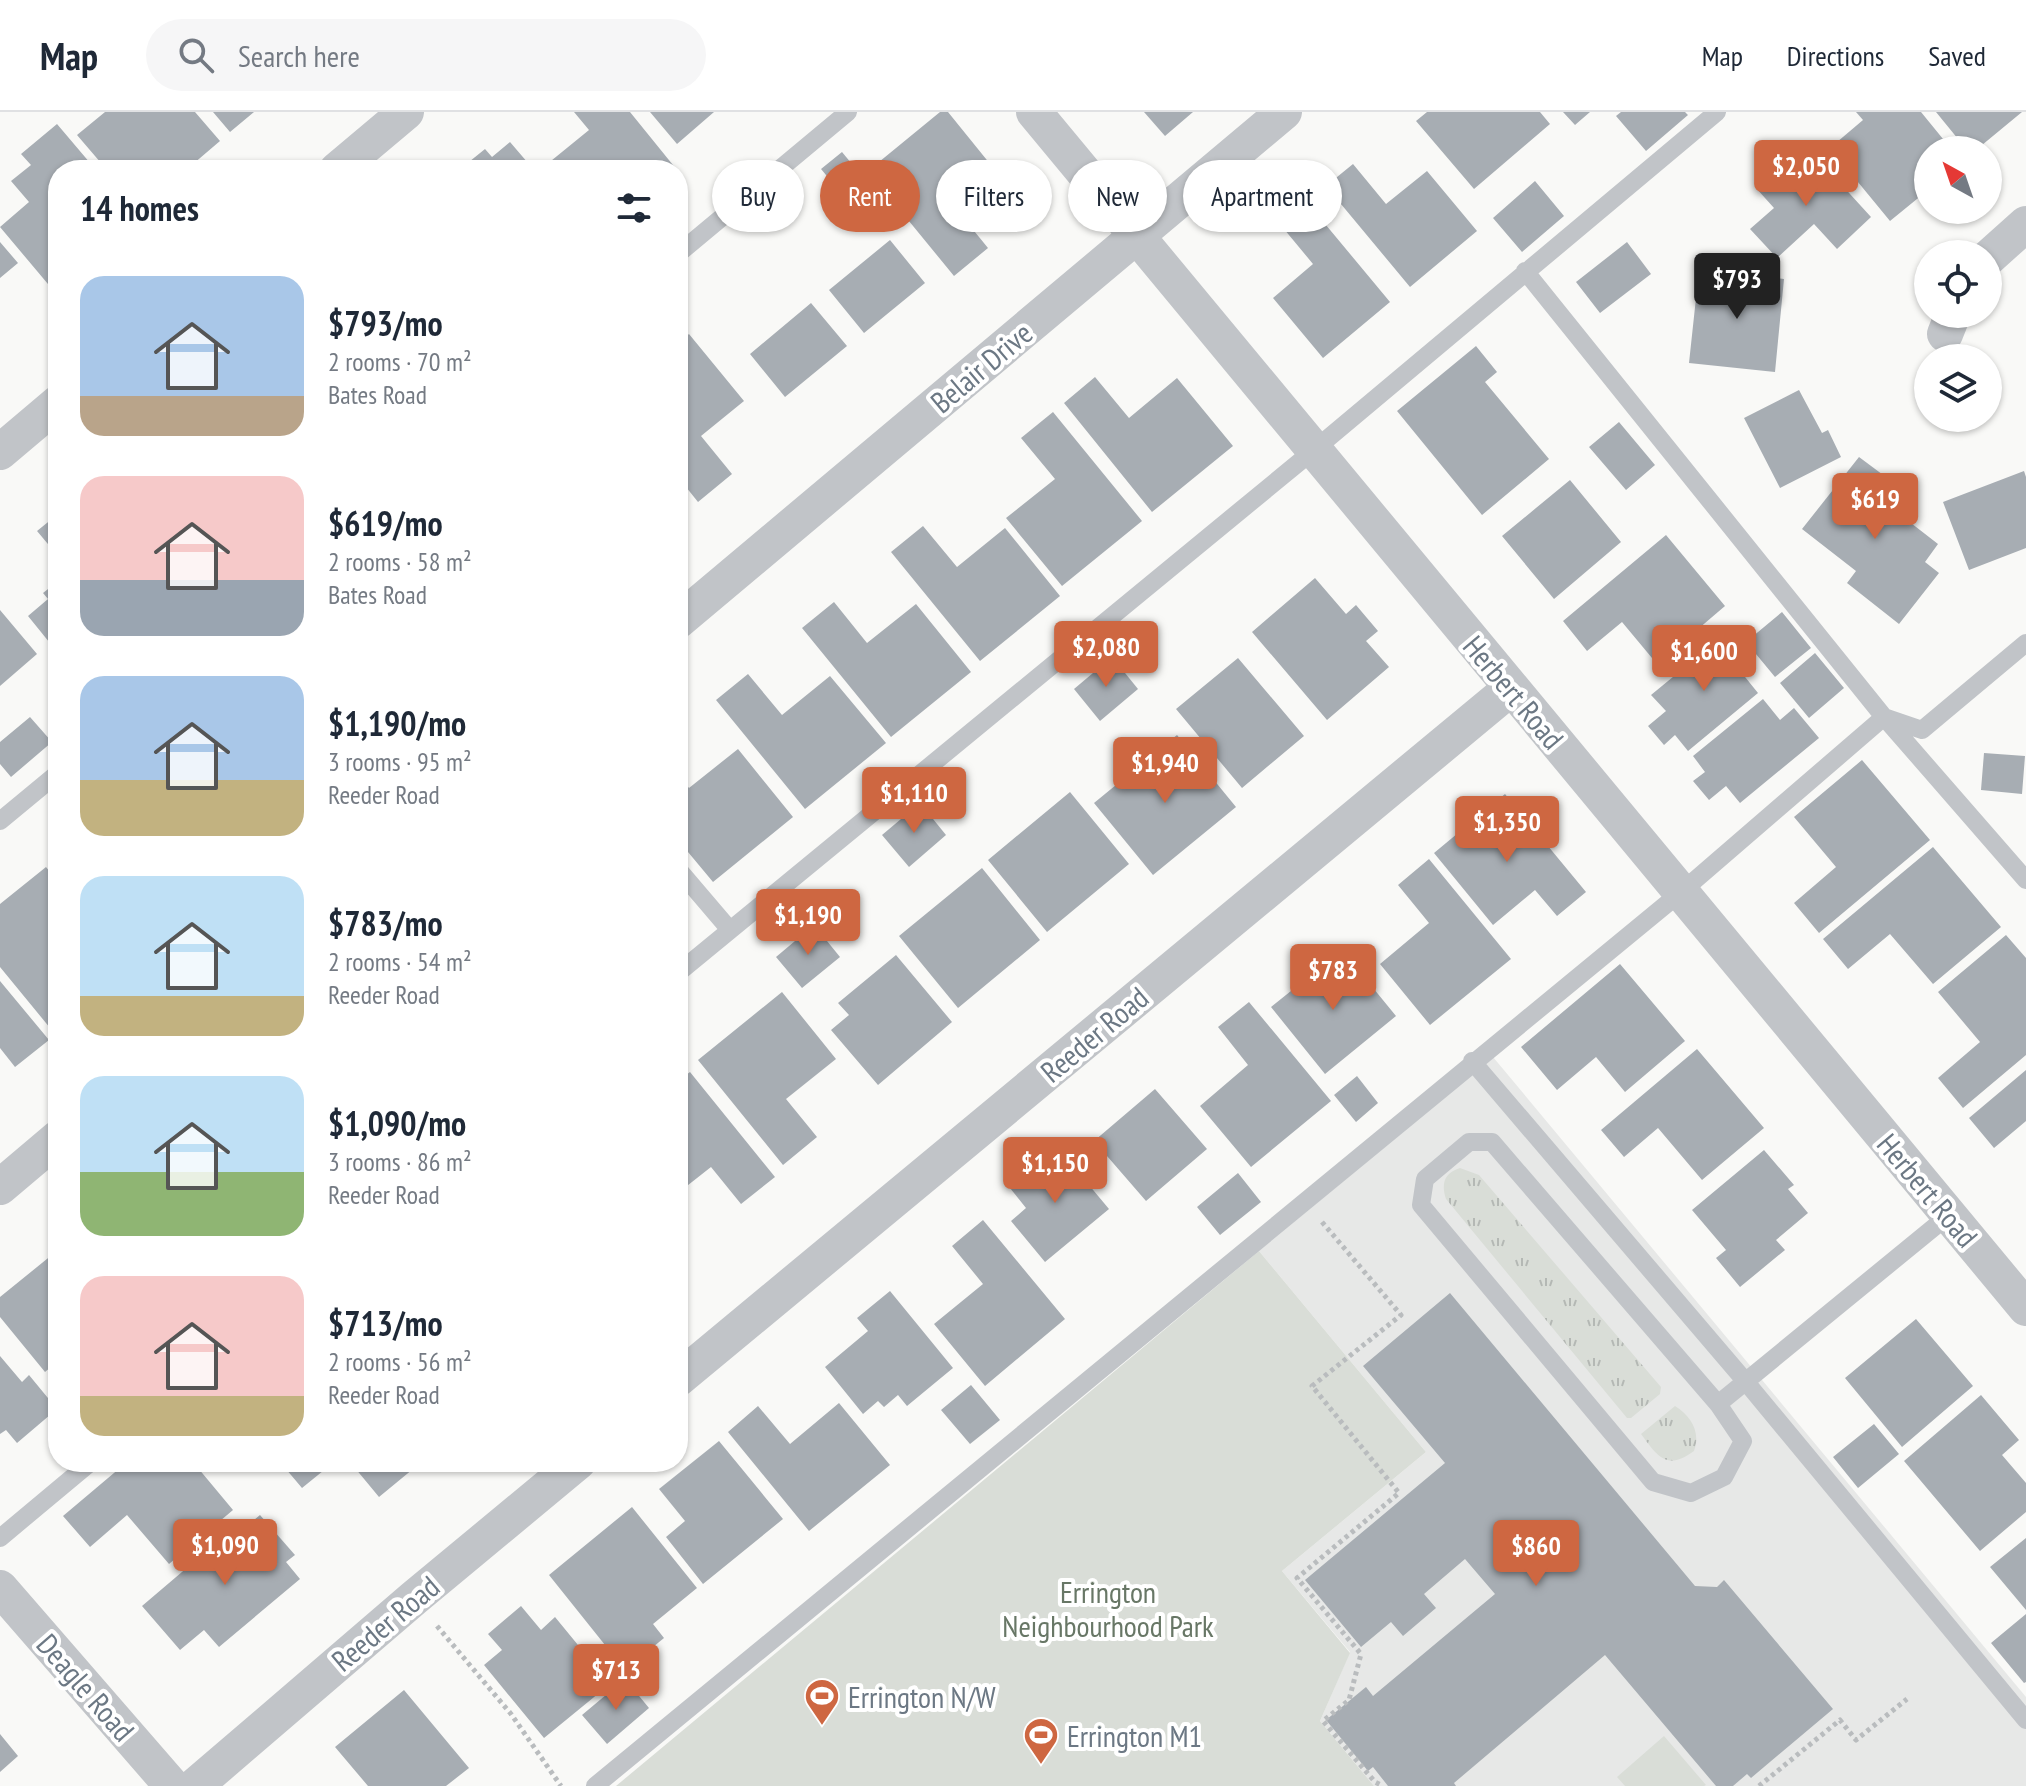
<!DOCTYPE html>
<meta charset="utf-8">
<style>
:root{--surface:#fff;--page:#f6f6f7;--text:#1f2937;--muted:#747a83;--line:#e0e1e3;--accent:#ce6741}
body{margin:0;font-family:"PT Sans Narrow",sans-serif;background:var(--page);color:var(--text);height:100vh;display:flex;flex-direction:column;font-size:30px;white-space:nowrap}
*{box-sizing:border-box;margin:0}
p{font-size:26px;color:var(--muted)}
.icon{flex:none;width:44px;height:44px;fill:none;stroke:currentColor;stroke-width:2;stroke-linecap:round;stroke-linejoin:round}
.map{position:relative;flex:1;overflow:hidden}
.side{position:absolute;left:48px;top:48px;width:640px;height:1312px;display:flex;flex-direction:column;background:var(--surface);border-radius:32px;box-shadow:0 2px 6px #0004}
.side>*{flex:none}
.guide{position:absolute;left:712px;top:48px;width:760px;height:72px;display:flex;gap:16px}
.needle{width:52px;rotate:320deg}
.controls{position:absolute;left:1914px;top:24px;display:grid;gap:16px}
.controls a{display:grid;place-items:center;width:88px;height:88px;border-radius:50%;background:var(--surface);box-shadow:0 2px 6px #0004;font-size:40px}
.price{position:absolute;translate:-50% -68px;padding:0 18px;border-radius:8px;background:var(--accent);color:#fff;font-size:26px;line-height:52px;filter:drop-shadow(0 2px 4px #0008)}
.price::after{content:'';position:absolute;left:50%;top:48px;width:24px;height:18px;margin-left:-12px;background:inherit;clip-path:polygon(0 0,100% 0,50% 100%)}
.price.current{background:#222;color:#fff}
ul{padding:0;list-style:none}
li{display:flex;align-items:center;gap:24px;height:200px;padding:0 32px}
li span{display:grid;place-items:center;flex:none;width:224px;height:160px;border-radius:24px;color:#555}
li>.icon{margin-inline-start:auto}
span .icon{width:96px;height:96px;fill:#fffc;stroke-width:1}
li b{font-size:34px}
h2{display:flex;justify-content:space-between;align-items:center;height:96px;padding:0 32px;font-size:34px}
.tag{padding:0 28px;border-radius:36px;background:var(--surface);box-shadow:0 2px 6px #0004;font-size:28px;line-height:72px}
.tag.current{background:var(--accent);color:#fff}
header{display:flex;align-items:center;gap:48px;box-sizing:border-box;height:112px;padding:0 40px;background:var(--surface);border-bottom:2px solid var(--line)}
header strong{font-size:38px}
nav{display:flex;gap:44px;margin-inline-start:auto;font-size:28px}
.search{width:560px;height:72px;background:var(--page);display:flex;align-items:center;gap:20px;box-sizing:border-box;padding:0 28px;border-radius:44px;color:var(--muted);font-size:30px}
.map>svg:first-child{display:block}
.built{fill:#e7e8e7}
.grass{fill:url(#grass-tufts)}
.park{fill:#d9ddd7}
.building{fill:#a7adb3}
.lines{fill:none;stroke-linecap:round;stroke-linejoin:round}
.path{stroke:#b9bcbe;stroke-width:5;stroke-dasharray:4 4;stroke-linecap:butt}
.lane{stroke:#c1c4c8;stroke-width:18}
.street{stroke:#c1c4c8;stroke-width:36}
.labels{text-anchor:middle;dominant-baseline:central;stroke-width:8;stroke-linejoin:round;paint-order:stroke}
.street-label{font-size:30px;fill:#6c7884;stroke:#fff}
.park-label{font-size:30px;fill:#687766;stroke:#fff}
.poi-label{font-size:30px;fill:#6c7884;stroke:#fff;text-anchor:start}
</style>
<header>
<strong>Map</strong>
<div class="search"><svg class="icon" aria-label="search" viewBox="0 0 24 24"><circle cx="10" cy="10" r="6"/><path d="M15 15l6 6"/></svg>Search here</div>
<nav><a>Map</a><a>Directions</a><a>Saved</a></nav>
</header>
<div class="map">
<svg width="2026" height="1674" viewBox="0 0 2026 1674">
<defs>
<pattern id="grass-tufts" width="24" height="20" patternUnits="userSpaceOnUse" patternTransform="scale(2)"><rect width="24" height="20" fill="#d9ddd7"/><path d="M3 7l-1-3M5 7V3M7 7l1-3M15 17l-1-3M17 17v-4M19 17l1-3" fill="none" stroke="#b4b8b4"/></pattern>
</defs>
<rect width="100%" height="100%" fill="#f9f9f7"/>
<path class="built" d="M1493 945 2026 1585V1674H1374L1320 1609 1350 1540 1282 1459 1426 1340 1259 1139Z"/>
<path class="grass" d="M1460 1056 1479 1063 1661 1275 1660 1282 1631 1306H1627L1446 1087C1441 1072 1444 1061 1460 1056Z
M1675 1294C1691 1304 1701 1320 1694 1339 1667 1359 1658 1345 1641 1322Z"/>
<path class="park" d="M1259 1139 1426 1340 1282 1459 1350 1541 1320 1609 1374 1674H616Z
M1664 1624 1706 1673 1704 1674H1625L1617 1665Z"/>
<path class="building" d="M105 0H195L220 29 186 58H107L77 23Z
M213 0H254L230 20Z
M574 0H630L677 58H550L546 53 589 18Z
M650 0H714L677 32Z
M940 0H948L999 63 957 98 988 136 954 164 868 59Z
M1144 0H1193L1165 24Z
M1427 0H1540L1550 12 1474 77 1416 9Z
M1563 0H1590L1575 13Z
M1621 0H1685L1688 3 1646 39 1616 4Z
M1856 0H1921L1952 38H1928V78L1890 109 1830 36 1863 8Z
M1936 0H2022L1976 38H1967Z
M57 12 96 58H58V174L53 178 0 115 29 90 11 69 31 53 21 42Z
M510 30 534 58H459L485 37 492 45Z
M842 40 866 69 846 87 821 57Z
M1794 42 1819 69 1829 59 1871 105 1837 137 1814 112 1777 146 1750 117 1774 96 1756 76Z
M1353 52 1386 92 1427 59 1477 119 1410 175 1326 74Z
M1535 69 1564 104 1522 140 1493 106Z
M1306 89 1390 190 1323 246 1273 186 1313 152 1279 111Z
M890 128 925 171 864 221 829 178Z
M0 130 18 151 0 166Z
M1627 130 1651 162 1600 201 1576 170Z
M1699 158 1784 167 1775 260 1689 251Z
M811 191 847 234 785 285 750 242Z
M689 222 744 289 701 324 732 362 698 390 678 365V231Z
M1476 234 1497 260 1485 270 1549 347 1482 403 1397 299Z
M1095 265 1129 306 1177 266 1233 334 1152 400 1064 291Z
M1799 278 1822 321 1828 318 1841 345 1780 376 1744 306Z
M1053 300 1142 409 1062 474 1006 406 1055 367 1021 326Z
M1619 310 1655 353 1626 378 1589 335Z
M1859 345 1902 377 1889 394 1938 432 1925 450 1939 461 1899 512 1847 471 1856 459 1802 417Z
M2024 359 2026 365V436L1969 458 1943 390Z
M1570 368 1621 430 1554 487 1502 424Z
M58 402V444L37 419Z
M923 414 957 455 1005 416 1060 484 980 549 891 440Z
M1666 423 1725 494 1657 552 1622 510 1587 539 1563 509Z
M1315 466 1346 502 1356 493 1378 519 1366 529 1389 555 1327 608 1252 520Z
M58 469V541L28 504 48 487 43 481Z
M834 490 867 531 916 492 971 560 891 625 802 516Z
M0 498 37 542 0 574Z
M1782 500 1811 536 1775 565 1746 530Z
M1730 518 1754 548 1741 560 1758 581 1688 639 1675 623 1664 633 1648 614 1666 599 1651 583Z
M1815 541 1844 576 1809 606 1780 571Z
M1112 545 1138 577 1100 609 1074 577Z
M1238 546 1304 624 1242 676 1176 597Z
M748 562 782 603 830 564 886 631 805 697 716 588Z
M1763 587 1780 608 1794 596 1819 626 1740 691 1726 674 1709 688 1693 669 1705 660 1693 644Z
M30 605 52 630 11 665 0 652V630Z
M1177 623 1236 695 1153 763 1094 691Z
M738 637 793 705 713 770 678 728V663L689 676Z
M1984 641 2025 644 2022 682 1981 678Z
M1862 648 1930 728 1819 821 1794 791 1836 755 1794 705Z
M1070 680 1129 752 1047 820 988 748Z
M1505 682 1586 780 1557 804 1535 778 1493 813 1434 741Z
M920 691 946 723 909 755 882 723Z
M1933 735 2001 815 1933 872 1890 822 1848 857 1823 827Z
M1429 747 1511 847 1430 913 1380 852 1429 811 1398 773Z
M46 755 58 770V919L55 922 0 855V792Z
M982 756 1040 828 958 896 899 824Z
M814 813 840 845 802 876 776 845Z
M2006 823 2026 846V943L1963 996 1938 966 1980 930 1938 880Z
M1342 838 1396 904 1325 962 1271 895Z
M896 843 952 910 878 973 831 918 849 903 838 891Z
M1620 852 1685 929 1625 980 1596 945 1557 978 1521 935Z
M0 869 49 928 15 955 0 936Z
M782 880 836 947 786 987 817 1025 783 1053 698 948Z
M1249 890 1331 989 1251 1055 1200 994 1248 953 1218 915Z
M1697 937 1764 1016 1702 1068 1658 1016 1624 1045 1601 1018Z
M2026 958V1009L1994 1036 1969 1006Z
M690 960 775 1065 741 1092 711 1055 678 1081V969Z
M1357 964 1378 991 1356 1010 1334 983Z
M1155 977 1207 1037 1146 1089 1094 1029Z
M1058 1036 1109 1097 1045 1150 1011 1109 1026 1096 1010 1076Z
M1764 1038 1794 1073 1788 1077 1808 1101 1776 1128 1785 1138 1740 1175 1716 1146 1726 1138 1692 1098Z
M1238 1061 1261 1090 1220 1123 1197 1095Z
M983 1108 1065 1207 985 1274 934 1212 983 1172 952 1134Z
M58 1138V1249L45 1260 0 1205V1185Z
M890 1179 953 1256 907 1294 898 1283 884 1295 878 1289 863 1302 825 1255 868 1219 857 1206Z
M1450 1181 1695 1474 1717 1475 1724 1468 1833 1597 1751 1666 1747 1662 1733 1674H1716L1605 1543 1454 1671 1456 1674H1388L1373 1655 1368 1659 1326 1608 1366 1575 1373 1584 1495 1482 1465 1447 1424 1482 1436 1496 1403 1524 1391 1510 1361 1535 1305 1468 1445 1351 1363 1254Z
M1916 1207 1973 1274 1902 1335 1845 1266Z
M0 1244 22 1270 29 1263 57 1297 17 1331 6 1318 0 1322Z
M971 1273 1000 1308 970 1332 941 1298Z
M1981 1283 2019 1328 2002 1343 2026 1371V1400L1980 1439 1904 1349Z
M839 1291 890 1353 809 1419 728 1320 758 1294 790 1332Z
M1874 1312 1899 1342 1858 1376 1833 1345Z
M719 1329 783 1407 703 1472 666 1425 685 1409 659 1377Z
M127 1350H193L233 1398 169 1452 127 1403 90 1435 63 1404Z
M280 1350H334L302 1376Z
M350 1350H407L413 1357 379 1385Z
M632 1395 697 1476 653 1512 664 1526 625 1558 549 1463Z
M260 1403 295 1443 286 1450 300 1467 219 1535 204 1518 180 1538 142 1494 209 1437 213 1443Z
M2026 1426V1498L1990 1455Z
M521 1494 541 1518 555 1505 610 1572 544 1626 484 1553 502 1538 488 1522Z
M2026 1502V1570L2024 1571 1991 1531Z
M625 1567 649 1596 607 1632 582 1603Z
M404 1578 469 1656 446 1674H368L335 1635Z
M0 1622 18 1644 0 1660Z"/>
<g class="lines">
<path class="path" d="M1322 1110 1401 1203 1312 1274 1399 1381 1297 1466 1361 1542 1349 1588 1323 1609 1375 1670 1383 1674
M437 1514 511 1602 561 1674
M1759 1674 1840 1608 1856 1628 1907 1587"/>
<path class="lane" d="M678 142 848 0
M1525 159 1884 605 2026 768
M0 709 58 661
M678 757 730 818
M678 861 1314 338 1717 0
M1472 949 1746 1270 2026 1608
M1469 1030H1492L1718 1292 1743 1329 1724 1365 1691 1381 1653 1370 1421 1093 1425 1067Z
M1718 1292 1949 1103
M0 1426 91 1350
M595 1674 1680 781 1884 605 1922 618 2026 531"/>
<path class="street" d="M1034 0 2026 1196
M337 58 406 0
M1988 146 2026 112
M1945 222 1953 202
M0 340 58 291
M678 509 1284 0
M0 1075 58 1026
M678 1267 1510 577
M0 1476 172 1674
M195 1674 414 1486 578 1350"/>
</g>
<defs>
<symbol id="stadium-pin" viewBox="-11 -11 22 30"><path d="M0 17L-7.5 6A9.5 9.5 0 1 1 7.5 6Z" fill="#ce6741" stroke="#fff"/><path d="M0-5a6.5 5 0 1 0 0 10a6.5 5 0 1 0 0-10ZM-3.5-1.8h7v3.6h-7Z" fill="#fff"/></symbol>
</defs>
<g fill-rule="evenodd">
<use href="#stadium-pin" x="802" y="1564" width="40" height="54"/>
<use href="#stadium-pin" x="1021" y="1603" width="40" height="54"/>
</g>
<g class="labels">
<g class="street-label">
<text transform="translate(981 255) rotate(-40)">Belair Drive</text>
<text transform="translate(1514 580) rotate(50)">Herbert Road</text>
<text transform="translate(1094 922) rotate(-40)">Reeder Road</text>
<text transform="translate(1928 1078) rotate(50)">Herbert Road</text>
<text transform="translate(385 1511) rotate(-40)">Reeder Road</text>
<text transform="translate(86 1575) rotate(49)">Deagle Road</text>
</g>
<g class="park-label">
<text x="1108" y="1479">Errington<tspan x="1108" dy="34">Neighbourhood Park</tspan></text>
</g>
<g class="poi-label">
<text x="848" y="1584">Errington N/W</text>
<text x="1067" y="1623">Errington M1</text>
</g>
</g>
</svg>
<div class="controls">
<a><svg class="needle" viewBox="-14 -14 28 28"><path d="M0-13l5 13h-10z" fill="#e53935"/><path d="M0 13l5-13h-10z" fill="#747a83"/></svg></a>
<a><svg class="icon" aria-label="locate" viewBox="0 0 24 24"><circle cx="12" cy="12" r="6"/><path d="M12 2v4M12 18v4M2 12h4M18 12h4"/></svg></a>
<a><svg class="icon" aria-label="layers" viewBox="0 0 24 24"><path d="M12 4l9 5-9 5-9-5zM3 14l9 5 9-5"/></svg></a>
</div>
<b class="price" style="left:1806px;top:96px">$2,050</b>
<b class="price current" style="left:1737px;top:209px">$793</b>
<b class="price" style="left:1875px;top:429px">$619</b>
<b class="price" style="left:1106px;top:577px">$2,080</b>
<b class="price" style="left:1704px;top:581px">$1,600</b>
<b class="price" style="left:1165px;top:693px">$1,940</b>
<b class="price" style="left:914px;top:723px">$1,110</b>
<b class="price" style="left:1507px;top:752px">$1,350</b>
<b class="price" style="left:808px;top:845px">$1,190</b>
<b class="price" style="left:1333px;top:900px">$783</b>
<b class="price" style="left:1055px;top:1093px">$1,150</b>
<b class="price" style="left:225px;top:1475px">$1,090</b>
<b class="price" style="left:1536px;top:1476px">$860</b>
<b class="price" style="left:616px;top:1600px">$713</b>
<div class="guide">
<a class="tag">Buy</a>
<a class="tag current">Rent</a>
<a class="tag">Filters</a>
<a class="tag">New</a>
<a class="tag">Apartment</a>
</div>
<section class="side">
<h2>14 homes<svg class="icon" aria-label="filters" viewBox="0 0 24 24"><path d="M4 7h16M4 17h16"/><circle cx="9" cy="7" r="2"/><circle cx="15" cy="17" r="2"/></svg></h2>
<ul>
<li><span style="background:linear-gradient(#a9c7e8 75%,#b9a48a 0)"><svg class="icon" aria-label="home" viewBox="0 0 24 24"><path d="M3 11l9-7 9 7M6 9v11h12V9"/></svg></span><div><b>$793/mo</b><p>2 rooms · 70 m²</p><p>Bates Road</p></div></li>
<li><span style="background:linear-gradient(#f6c9c9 65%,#9aa5b1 0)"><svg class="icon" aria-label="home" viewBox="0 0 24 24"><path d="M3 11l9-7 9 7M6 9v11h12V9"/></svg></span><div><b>$619/mo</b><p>2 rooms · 58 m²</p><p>Bates Road</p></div></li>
<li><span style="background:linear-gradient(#a9c7e8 65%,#c2b280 0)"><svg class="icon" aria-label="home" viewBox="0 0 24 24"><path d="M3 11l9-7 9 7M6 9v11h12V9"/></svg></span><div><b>$1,190/mo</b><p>3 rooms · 95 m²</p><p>Reeder Road</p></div></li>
<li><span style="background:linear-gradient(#bfe0f5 75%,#c2b280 0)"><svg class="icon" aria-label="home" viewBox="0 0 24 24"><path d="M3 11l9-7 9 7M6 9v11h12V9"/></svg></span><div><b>$783/mo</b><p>2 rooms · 54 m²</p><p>Reeder Road</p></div></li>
<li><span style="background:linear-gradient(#bfe0f5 60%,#8fb573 0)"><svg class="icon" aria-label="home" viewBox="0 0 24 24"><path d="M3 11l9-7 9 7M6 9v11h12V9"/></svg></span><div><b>$1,090/mo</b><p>3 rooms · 86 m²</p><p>Reeder Road</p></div></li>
<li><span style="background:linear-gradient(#f6c9c9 75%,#c2b280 0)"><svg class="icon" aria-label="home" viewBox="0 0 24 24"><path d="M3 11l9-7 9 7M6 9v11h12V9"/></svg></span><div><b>$713/mo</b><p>2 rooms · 56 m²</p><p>Reeder Road</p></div></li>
</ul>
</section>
</div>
